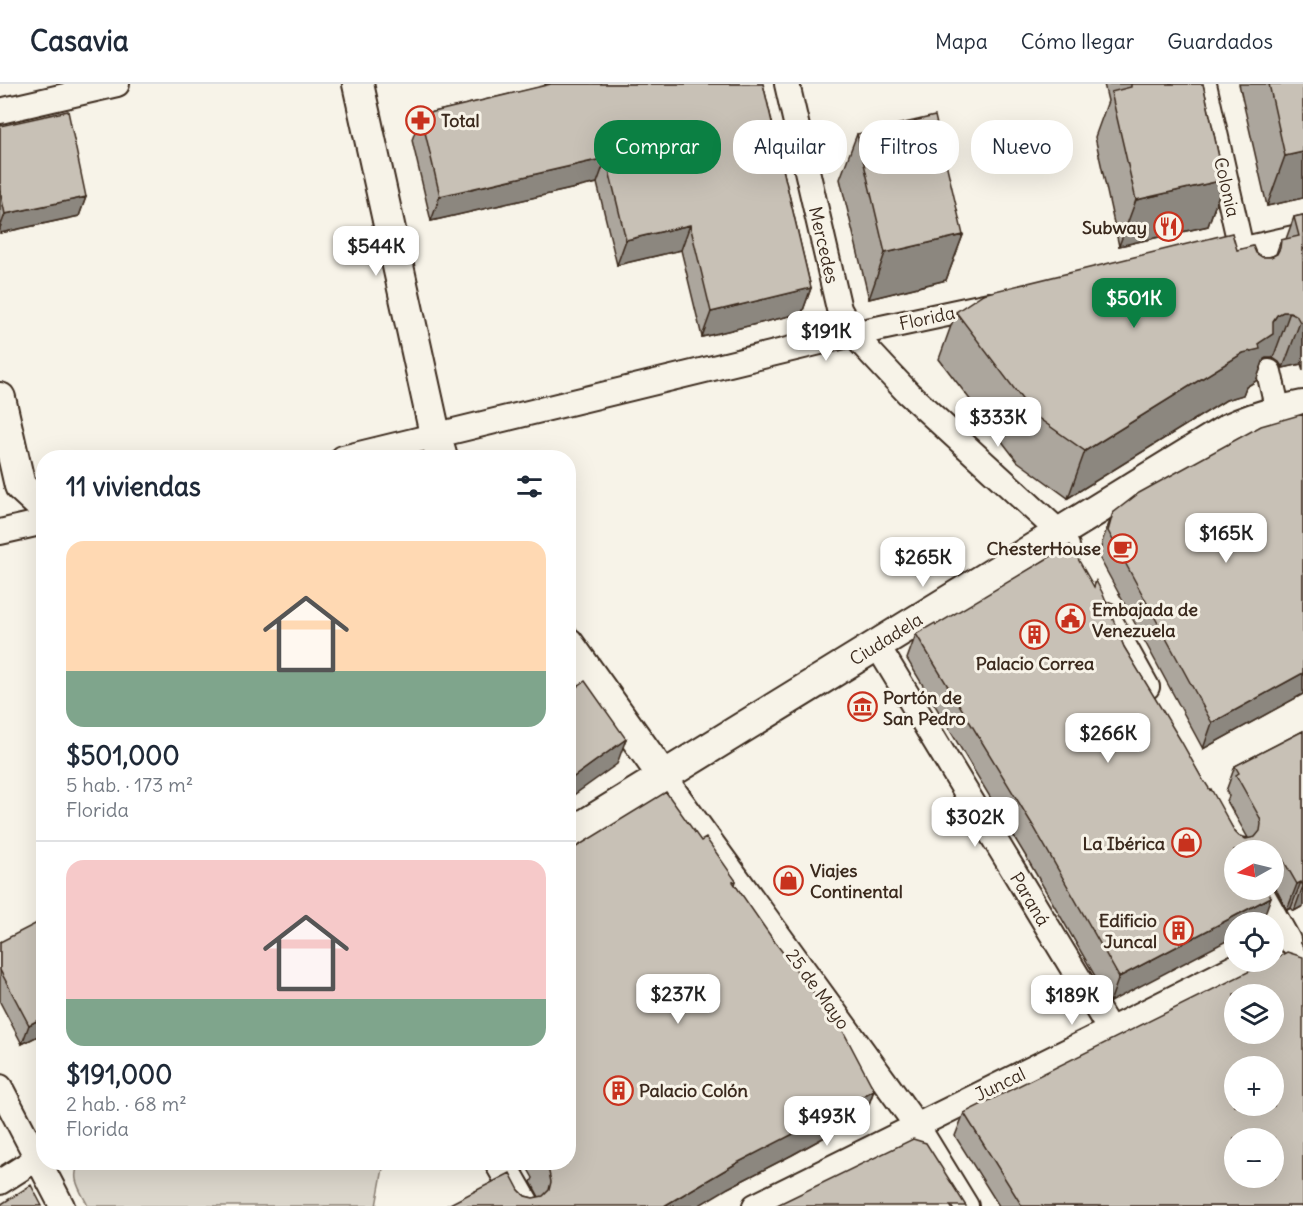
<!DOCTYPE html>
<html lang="es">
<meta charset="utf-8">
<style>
:root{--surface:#fff;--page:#f2f2f3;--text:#1f2937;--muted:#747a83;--line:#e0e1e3;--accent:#0b8043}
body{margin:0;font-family:Delius,sans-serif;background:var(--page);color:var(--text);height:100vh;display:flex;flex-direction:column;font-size:22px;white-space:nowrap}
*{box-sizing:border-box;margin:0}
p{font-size:20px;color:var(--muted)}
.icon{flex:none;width:33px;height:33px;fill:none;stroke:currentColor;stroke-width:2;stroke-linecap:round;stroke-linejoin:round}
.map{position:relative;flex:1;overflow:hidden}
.side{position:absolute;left:36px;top:366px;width:540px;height:720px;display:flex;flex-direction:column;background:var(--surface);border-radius:24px;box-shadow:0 6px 24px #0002}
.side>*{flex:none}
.banner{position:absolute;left:594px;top:36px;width:570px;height:54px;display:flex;gap:12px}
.needle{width:39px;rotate:262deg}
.tools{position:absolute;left:1224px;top:756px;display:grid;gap:12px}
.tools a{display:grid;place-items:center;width:60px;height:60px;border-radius:50%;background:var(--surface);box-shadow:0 6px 24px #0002;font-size:30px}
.price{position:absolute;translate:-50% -51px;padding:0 14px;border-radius:12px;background:#fff;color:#222;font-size:20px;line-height:39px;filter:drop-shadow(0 2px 3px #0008)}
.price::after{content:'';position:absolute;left:50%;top:36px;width:18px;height:14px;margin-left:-9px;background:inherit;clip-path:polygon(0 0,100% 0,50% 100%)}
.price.current{background:var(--accent);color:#fff}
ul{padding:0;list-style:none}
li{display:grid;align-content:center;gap:12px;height:318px;padding:0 30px}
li+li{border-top:2px solid var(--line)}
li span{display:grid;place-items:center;height:186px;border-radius:18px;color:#555}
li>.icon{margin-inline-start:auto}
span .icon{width:108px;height:108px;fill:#fffc;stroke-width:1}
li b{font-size:26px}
h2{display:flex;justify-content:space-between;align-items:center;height:72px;padding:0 30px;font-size:26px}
.chip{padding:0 21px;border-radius:24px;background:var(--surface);box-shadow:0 6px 24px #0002;font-size:21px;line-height:54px}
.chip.current{background:var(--accent);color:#fff}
header{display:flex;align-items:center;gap:36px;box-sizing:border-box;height:84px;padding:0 30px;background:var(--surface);border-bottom:2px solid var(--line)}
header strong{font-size:28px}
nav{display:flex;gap:33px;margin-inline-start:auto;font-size:21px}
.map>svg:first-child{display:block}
.green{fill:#dbd6cb;stroke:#8b8074;stroke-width:1.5}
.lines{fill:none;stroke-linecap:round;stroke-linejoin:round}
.pedestrian-casing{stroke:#3b2a1e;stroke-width:22}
.minor-casing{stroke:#3b2a1e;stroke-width:28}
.tertiary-casing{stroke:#3b2a1e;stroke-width:34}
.pedestrian{stroke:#f7f3e8;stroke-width:18}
.minor{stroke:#f7f3e8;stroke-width:24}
.tertiary{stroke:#f7f3e8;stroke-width:30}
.wall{fill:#aca69d;stroke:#3b2a1e;stroke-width:1.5}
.shaded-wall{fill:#8c877f;stroke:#3b2a1e;stroke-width:1.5}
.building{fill:#c8c1b6;stroke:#3b2a1e;stroke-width:1.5;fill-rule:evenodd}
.labels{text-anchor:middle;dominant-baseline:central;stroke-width:6;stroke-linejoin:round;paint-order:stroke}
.poi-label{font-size:18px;font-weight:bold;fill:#3b2a1e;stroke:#f7f3e8;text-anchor:start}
.street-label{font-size:18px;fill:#3b2a1e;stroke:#f7f3e8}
</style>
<header>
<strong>Casavia</strong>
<nav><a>Mapa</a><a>Cómo llegar</a><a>Guardados</a></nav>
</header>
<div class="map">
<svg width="1303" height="1122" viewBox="0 0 1303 1122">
<rect width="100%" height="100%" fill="#f7f3e8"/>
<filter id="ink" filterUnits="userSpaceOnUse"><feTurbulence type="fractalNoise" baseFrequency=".0167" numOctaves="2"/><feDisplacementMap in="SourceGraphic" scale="12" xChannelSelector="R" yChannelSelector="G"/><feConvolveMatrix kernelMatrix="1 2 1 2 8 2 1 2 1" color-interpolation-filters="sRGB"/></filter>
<g filter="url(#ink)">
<path class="green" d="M81 1079V1078L384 1079 376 1122H88C82 1109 68 1092 81 1079Z"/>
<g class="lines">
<defs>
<path id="pedestrian" d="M1288 856 1303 883"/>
<path id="minor" d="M787 0 839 225 853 250 908 309 1059 448 1067 462
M1204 0 1245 182
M0 27 117 0
M1222 170 1303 152
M1269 288 1278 327
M343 374 853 250 989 221
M0 448 44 438
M1107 531 1147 603
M877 561 1110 946
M663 692 917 1042 966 1122
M1260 806 1288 856
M0 1003 62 1122
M0 1098 44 1070
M755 1122 1110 946 1245 878"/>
<path id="tertiary" d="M358 0 435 350 442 374
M0 314 20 402 44 424
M568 559 663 692
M568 751 1228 345C1252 334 1277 327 1303 322
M500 1078 525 1122"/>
</defs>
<use href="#pedestrian" class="pedestrian-casing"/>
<use href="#minor" class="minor-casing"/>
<use href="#tertiary" class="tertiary-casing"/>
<use href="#pedestrian" class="pedestrian"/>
<use href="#minor" class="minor"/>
<use href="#tertiary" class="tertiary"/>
</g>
<path class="wall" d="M545 0H763L811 204 802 229 702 253 681 166 617 181 597 99 431 137 412 56 421 31 545 2Z
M1104 0H1203L1224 96 1208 142 1119 162 1095 53 1108 17Z
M1239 0H1303V114L1267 122Z
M0 42 86 113 79 132 0 149Z
M857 50 963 151 946 196 869 215 840 95Z
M1303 131V286L1301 280 1283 284 1279 278 1273 274H1266L1264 275 1256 297 1246 303 1243 311 1226 316 1068 414 1017 377 939 275 956 228 1237 166 1256 169 1262 173H1271L1276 170 1281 156 1286 155 1294 133Z
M1303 330V610L1203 665 1099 473 1103 455 1113 429Z
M1096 497 1124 563 1204 698 1235 748 1239 752 1248 754 1227 717 1229 712 1226 707 1235 682 1303 647V822L1294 827 1291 824 1287 826 1274 801V766H1234L1110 918 1025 771 907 575 916 550 936 541 1094 502Z
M701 757 736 797 735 801 874 1006 865 1031 792 1071 728 1104 446 1122 519 1106 525 1112 533 1114 539 1113 531 1098 533 1094 524 1078H568Z
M0 858 44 949 22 960 0 918Z
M964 1029 1303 1122H999L955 1052Z"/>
<path class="shaded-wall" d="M1303 68V114L1267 122 1285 72Z
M606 74 597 99 431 137 440 112Z
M1224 96 1208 142 1119 162 1136 116Z
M86 113 79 132 0 149V144L5 130Z
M690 141 681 166 617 181 626 156Z
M963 151 946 196 869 215 885 169Z
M811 204 802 229 702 253 711 228Z
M1283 228H1290L1273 274H1266L1264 275 1256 297 1246 303 1243 311 1226 316 1068 414 1085 367 1259 259 1277 231Z
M1303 237V275L1301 280 1283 284 1300 238Z
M1303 589V610L1203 665 1212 639Z
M626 655 617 680 568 715V697Z
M1301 798 1291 824 1287 826 1297 800Z
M1303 802V822L1294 827Z
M1271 813 1262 838H1234V853L1110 918 1119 893Z
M44 933V949L22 960 29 941Z
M874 1006 865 1031 792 1071 728 1104 698 1122H664L737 1079Z"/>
<path class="building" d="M551 0H763L811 204 711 228 690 141 626 156 606 74 440 112 421 31Z
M1131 0H1203L1224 96 1136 116 1111 8 1131 3Z
M1269 0H1303V68L1285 72Z
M68 27 86 113 5 130 0 106V42Z
M935 32 963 151 885 169 857 50Z
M1303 131V237L1300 238 1296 231 1290 228H1283L1277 231 1273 237V250L1259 259 1260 265 1243 269 1085 367 1034 331 956 228 983 210 1232 149 1237 166 1253 162 1256 169 1262 173H1271L1277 170 1280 164 1281 156 1299 152 1294 133Z
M1303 330V589L1212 639 1108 447 1113 429 1139 409 1261 342Z
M1070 461 1094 503 1096 497 1102 508 1124 563 1181 657 1204 698H1205L1210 706 1211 705 1235 748 1239 752 1246 755 1255 753 1260 747 1261 740 1260 734 1236 691 1239 689 1235 682 1303 647V802L1301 798 1297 800 1282 774 1277 769 1274 767V766H1234V806H1267L1271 813 1119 893 1035 745 916 550 935 539 936 541Z
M585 597 626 655 568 697V609Z
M666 708 701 757 706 754 736 797 733 798 774 857 843 947 874 1006 801 1046 737 1079 664 1122H446L510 1089 519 1106 525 1112 533 1114 543 1112 549 1106 551 1098 549 1088 543 1078H568V768Z
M41 837 44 842V933L29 941 0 886V858Z
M1287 868 1303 873V1122H1022L964 1029 1268 878H1274V875ZM1234 910H1274V950H1234ZM1234 982H1274V1022H1234ZM1234 1054H1274V1094H1234Z
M913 1055 926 1059 966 1122H775Z
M31 1101 42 1122H0V1121Z"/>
</g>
<defs>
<symbol id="pharmacy-ring" viewBox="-11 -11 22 22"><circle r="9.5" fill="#f7f3e8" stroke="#c8321e" stroke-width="1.5"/><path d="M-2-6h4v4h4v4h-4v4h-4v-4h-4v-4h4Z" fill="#c8321e"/></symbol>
<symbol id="restaurant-ring" viewBox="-11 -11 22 22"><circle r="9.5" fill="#f7f3e8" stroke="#c8321e" stroke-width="1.5"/><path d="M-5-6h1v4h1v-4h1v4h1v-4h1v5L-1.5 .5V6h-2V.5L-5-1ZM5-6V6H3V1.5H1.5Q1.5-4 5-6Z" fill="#c8321e"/></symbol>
<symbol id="cafe-ring" viewBox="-11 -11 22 22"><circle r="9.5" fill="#f7f3e8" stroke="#c8321e" stroke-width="1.5"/><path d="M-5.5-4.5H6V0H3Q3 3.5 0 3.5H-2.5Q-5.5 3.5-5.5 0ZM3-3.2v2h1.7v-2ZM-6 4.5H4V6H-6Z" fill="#c8321e"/></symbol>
<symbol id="civic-ring" viewBox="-11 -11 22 22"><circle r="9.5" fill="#f7f3e8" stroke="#c8321e" stroke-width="1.5"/><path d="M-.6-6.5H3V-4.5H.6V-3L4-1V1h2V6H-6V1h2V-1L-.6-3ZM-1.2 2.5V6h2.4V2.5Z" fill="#c8321e"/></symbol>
<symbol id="building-ring" viewBox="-11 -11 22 22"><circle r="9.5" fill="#f7f3e8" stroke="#c8321e" stroke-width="1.5"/><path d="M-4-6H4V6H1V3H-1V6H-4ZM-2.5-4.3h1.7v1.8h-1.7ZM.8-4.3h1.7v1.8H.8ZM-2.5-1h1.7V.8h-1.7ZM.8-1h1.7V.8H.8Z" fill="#c8321e"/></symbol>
<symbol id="museum-ring" viewBox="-11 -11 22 22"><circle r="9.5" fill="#f7f3e8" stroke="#c8321e" stroke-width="1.5"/><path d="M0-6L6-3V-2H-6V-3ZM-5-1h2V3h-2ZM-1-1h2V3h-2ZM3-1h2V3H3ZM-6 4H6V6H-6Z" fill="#c8321e"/></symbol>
<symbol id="shop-ring" viewBox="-11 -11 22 22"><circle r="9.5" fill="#f7f3e8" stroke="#c8321e" stroke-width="1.5"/><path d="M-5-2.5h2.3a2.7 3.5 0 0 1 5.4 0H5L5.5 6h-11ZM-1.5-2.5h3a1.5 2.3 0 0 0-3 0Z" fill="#c8321e"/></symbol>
</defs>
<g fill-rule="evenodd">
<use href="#pharmacy-ring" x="404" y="20" width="33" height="33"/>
<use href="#restaurant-ring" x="1152" y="126" width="33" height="33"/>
<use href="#cafe-ring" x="1106" y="448" width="33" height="33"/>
<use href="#civic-ring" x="1054" y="518" width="33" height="33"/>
<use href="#building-ring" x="1018" y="534" width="33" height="33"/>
<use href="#museum-ring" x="846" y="606" width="33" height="33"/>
<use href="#shop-ring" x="1170" y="742" width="33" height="33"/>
<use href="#shop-ring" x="772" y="780" width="33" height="33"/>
<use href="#building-ring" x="1162" y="830" width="33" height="33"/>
<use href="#building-ring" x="602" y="990" width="33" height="33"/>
</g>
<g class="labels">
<g class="poi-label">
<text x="441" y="36">Total</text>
<text x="1147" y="143" text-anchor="end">Subway</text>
<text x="1101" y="464" text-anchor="end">ChesterHouse</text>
<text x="1092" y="525">Embajada de<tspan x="1092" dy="21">Venezuela</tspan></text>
<text x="1035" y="579" text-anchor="middle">Palacio Correa</text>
<text x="883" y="613">Portón de<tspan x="883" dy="21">San Pedro</tspan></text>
<text x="1165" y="759" text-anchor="end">La Ibérica</text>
<text x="810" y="786">Viajes<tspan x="810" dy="21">Continental</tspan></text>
<text x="1157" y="836" text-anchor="end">Edificio<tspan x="1157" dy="21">Juncal</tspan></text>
<text x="639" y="1006">Palacio Colón</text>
</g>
<g class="street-label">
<text transform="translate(1227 103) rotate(77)">Colonia</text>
<text transform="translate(824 161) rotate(77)">Mercedes</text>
<text transform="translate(927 234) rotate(-12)">Florida</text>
<text transform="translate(886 555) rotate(-32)">Ciudadela</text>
<text transform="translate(1030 815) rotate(59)">Paraná</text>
<text transform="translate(818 905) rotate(54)">25 de Mayo</text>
<text transform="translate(1000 1000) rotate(-26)">Juncal</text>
</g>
</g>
</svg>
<div class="tools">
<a><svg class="needle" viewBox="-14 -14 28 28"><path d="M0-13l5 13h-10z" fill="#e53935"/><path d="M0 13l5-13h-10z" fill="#747a83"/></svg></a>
<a><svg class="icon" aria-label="locate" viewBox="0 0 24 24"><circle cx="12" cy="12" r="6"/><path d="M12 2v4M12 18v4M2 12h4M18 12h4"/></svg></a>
<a><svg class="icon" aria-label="layers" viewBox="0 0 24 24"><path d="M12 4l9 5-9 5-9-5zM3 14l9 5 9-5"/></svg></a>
<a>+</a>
<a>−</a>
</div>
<b class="price" style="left:376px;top:193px">$544K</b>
<b class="price current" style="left:1134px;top:245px">$501K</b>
<b class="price" style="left:826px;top:278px">$191K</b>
<b class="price" style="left:998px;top:364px">$333K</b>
<b class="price" style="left:1226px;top:480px">$165K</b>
<b class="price" style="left:923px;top:504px">$265K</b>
<b class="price" style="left:1108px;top:680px">$266K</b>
<b class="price" style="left:975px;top:764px">$302K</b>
<b class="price" style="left:678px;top:941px">$237K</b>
<b class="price" style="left:1072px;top:942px">$189K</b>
<b class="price" style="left:827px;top:1063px">$493K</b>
<div class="banner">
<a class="chip current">Comprar</a>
<a class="chip">Alquilar</a>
<a class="chip">Filtros</a>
<a class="chip">Nuevo</a>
</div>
<section class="side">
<h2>11 viviendas<svg class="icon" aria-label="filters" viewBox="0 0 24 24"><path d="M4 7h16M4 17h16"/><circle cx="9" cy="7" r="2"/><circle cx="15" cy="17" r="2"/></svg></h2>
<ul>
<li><span style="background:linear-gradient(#ffd9b3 70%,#7fa58c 0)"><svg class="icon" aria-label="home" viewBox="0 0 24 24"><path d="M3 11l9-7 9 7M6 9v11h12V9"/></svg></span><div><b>$501,000</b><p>5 hab. · 173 m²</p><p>Florida</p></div></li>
<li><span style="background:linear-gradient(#f6c9c9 75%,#7fa58c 0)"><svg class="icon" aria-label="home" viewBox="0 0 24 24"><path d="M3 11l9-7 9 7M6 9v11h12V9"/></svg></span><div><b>$191,000</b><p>2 hab. · 68 m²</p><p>Florida</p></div></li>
</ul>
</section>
</div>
